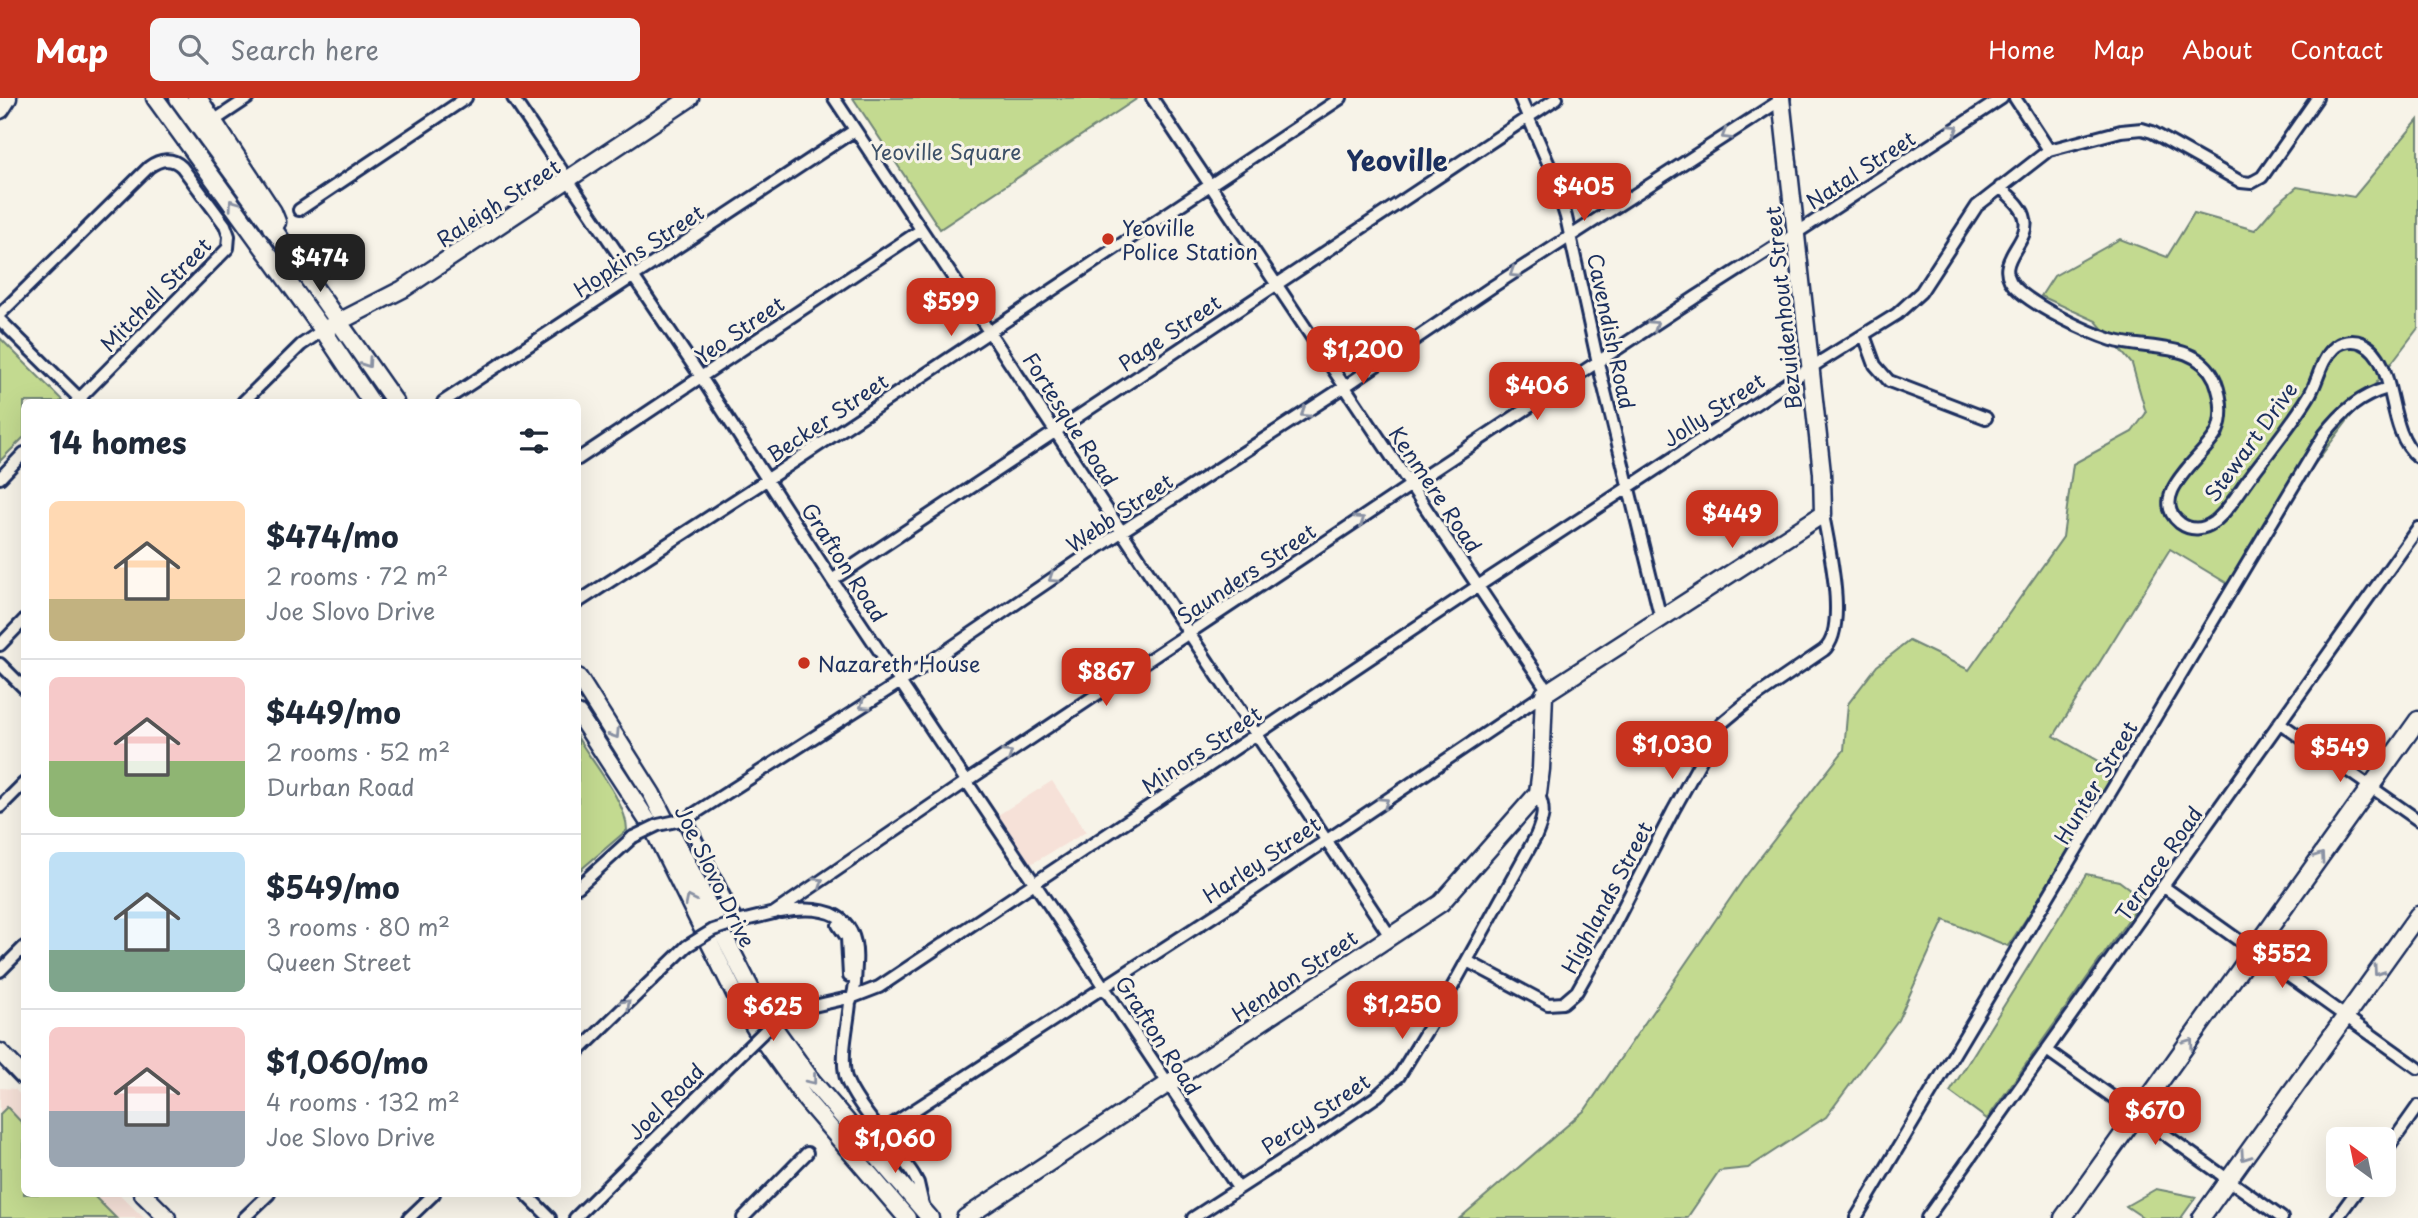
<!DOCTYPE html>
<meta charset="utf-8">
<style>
:root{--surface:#fff;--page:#f6f6f7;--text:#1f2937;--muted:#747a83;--line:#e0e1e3;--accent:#c8321e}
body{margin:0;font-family:"Playpen Sans",sans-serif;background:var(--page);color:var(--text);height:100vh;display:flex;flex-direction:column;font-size:26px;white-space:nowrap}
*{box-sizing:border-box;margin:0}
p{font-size:23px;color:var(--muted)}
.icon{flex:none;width:38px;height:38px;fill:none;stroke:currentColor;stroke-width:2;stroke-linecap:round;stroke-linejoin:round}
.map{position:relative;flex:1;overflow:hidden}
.details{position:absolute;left:21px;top:301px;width:560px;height:798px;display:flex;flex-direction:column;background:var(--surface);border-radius:10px;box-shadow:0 7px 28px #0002}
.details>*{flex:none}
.needle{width:46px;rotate:327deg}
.tools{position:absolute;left:2326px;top:1029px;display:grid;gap:14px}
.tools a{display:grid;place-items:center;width:70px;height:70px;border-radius:10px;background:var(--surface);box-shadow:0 7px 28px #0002;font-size:35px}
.price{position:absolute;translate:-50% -60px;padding:0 16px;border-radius:14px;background:var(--accent);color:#fff;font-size:23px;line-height:46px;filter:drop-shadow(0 2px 4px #0008)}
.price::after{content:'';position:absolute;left:50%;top:42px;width:21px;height:16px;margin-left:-10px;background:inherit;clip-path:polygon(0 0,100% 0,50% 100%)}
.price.selected{background:#222;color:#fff}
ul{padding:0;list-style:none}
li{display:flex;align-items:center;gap:21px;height:175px;padding:0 28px}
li+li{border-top:2px solid var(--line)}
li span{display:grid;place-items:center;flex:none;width:196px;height:140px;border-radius:10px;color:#555}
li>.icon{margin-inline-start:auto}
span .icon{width:84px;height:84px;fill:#fffc;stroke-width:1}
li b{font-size:30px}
h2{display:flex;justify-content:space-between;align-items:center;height:84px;padding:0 28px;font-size:30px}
header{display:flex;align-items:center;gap:42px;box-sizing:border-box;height:98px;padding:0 35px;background:var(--accent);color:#fff}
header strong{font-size:33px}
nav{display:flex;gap:38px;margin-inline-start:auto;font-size:24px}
.search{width:490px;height:63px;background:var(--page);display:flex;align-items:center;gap:18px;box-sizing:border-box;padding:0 24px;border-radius:10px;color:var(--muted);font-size:26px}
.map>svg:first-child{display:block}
.built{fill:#f6e1d8}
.green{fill:#c3da90;stroke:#6f8477;stroke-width:2}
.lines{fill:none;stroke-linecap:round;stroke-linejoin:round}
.street-casing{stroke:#1b2f5e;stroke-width:16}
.secondary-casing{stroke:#1b2f5e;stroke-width:21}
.primary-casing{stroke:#1b2f5e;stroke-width:23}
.street{stroke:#f7f3e8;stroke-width:10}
.secondary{stroke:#f7f3e8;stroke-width:16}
.primary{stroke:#f7f3e8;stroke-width:18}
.street-bridge-casing{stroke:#1b2f5e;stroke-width:16;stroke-linecap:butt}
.street-bridge{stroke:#f7f3e8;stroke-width:10}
.oneway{stroke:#8991a3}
.poi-dot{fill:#c8321e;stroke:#f7f3e8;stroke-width:2.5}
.labels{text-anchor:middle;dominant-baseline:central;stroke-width:6;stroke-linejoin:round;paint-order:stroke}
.park-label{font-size:21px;fill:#3d5168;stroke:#f7f3e8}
.street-label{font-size:21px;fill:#1b2f5e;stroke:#f7f3e8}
.poi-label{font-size:21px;fill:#1b2f5e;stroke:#f7f3e8;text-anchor:start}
.district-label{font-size:28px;font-weight:bold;fill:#1b2f5e;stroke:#f7f3e8}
</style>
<header>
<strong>Map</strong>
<div class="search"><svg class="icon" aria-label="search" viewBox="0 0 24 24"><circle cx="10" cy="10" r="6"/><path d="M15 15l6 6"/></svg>Search here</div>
<nav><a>Home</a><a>Map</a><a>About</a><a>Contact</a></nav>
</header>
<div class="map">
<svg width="2418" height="1120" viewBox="0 0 2418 1120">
<rect width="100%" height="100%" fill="#f7f3e8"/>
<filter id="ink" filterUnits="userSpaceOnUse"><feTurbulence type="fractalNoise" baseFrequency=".0143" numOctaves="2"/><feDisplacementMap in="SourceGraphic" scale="14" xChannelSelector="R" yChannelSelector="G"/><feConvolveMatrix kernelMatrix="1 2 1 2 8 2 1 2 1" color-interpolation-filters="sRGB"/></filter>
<g filter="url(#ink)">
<path class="built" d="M1052 683 1086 734 1031 766 998 717Z
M0 990 15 991 24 1001V1096H119L144 1120H0Z"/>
<path class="green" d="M853 0H1138L940 131Z
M2418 22V230L2262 435 2235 490 2170 451 2054 638 2117 674 2081 738 2008 848 1944 822 1898 922 1826 1019 1748 1070 1719 1073 1687 1120H1460L1585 1012 1745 779 1844 652 1848 606 1877 568 1909 543 1969 572 2063 439 2073 366 2132 334 2146 315 2132 266 2096 223 2041 198 2054 178 2120 141 2167 159 2194 115 2255 132 2277 106 2297 89 2354 99Z
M0 240 62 302 59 304H24V339L0 363Z
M578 640C592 664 627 705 627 732L578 774Z
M2086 776 2119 783 2143 801 1987 1021 1950 994Z
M7 1009 24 1027V1096H92L116 1120H0V1016Z
M2156 1091 2196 1099 2181 1120H2144L2126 1108Z"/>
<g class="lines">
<defs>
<path id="street" d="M513 0 701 279 832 482 1238 1090
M834 0 1390 838
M1152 0 1548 593
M1520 0 1552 74 1566 119 1598 265 1661 521
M1784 0 1492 189 1344 289 1121 434 902 583 686 721 737 824 774 815 967 683 1411 387 1696 199 1795 136 2002 0
M2015 0 2049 52
M212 24 248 0
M2000 89C2009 98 2023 108 2025 121 2031 147 1987 165 2019 193 2040 211 2085 233 2112 242 2146 253 2197 242 2215 282 2221 298 2224 318 2217 334 2206 358 2145 397 2180 425 2191 433 2203 432 2214 424 2228 413 2239 394 2250 379 2270 352 2292 326 2309 298 2318 283 2321 262 2333 251 2340 243 2353 241 2362 245 2399 261 2384 332 2418 359
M299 112 466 0
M0 216 149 69C160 61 172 59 182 69L225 127 229 138 228 150 76 304
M0 222 83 304
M1864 237 1875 267 1889 283 1986 320
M243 304 301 247 323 232
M443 304 855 32
M578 361 921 132
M0 380 24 355
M832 482 1557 0
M578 504 768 381 1341 0
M0 547 24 522
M0 566 24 590
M2280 625 2418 722
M0 709 24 685
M578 789 633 739
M2164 789 2418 970
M780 814C825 806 860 815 856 867 855 880 856 894 850 905 848 927 841 954 845 976 849 1000 898 1053 913 1076L918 1085 924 1111
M838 827 847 840 849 878
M1467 863 1548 906 1563 905 1577 893 1610 835 1673 713 1721 626 1745 606 1824 552C1849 531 1828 446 1823 416
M0 873 24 849
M783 915 853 899 879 889 1478 488 1810 270 1897 216 1921 194 1977 108 2049 52 2121 33 2142 31 2152 34 2241 84 2251 85 2262 79 2317 0
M2048 953 2282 1120
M578 954 687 848
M882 1033 1232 806 1544 596
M2384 1056 2418 1008
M526 1096 550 1120
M244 1120 269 1096
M409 1120 434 1096
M575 1120 744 953
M743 1120 807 1055
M1193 1120 1312 1043 1377 998 1399 978 1444 904 1536 738C1543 721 1546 712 1538 695
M1856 1120 2324 337C2342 314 2359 298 2388 290
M1927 1120 2418 430
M2337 1120 2361 1087"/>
<path id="secondary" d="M155 0 323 232 371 304
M178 0 272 129 395 304
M323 232 403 191 690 0
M578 579 652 696 762 913 812 983 930 1120
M578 616 653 731 737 900 758 935 806 1002 907 1120
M0 954 24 979
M143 1096 167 1120
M965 1120 1441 805 1538 695 1541 671 1544 596 1823 416 1822 375 1781 0
M2063 1120 2418 622
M2201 1120 2418 817"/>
<path id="primary" d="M197 0 272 114 276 124 272 129
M0 11 7 0"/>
</defs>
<use href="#street" class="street-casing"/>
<use href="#secondary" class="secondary-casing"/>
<use href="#primary" class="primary-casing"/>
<use href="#street" class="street"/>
<use href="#secondary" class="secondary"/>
<use href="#primary" class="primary"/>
<defs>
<path id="street-bridge" d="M633 739 658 727 686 721
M687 848 713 832 737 824
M744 953 783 915"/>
</defs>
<use href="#street-bridge" class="street-bridge-casing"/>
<use href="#street-bridge" class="street-bridge"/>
</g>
<defs><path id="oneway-chevron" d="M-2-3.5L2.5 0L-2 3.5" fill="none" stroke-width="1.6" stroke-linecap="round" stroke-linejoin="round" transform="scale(1.75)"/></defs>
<g class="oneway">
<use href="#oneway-chevron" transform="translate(1954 31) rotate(-33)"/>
<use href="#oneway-chevron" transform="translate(1726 37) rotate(148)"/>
<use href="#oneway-chevron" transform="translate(233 106) rotate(-126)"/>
<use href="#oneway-chevron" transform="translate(1514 175) rotate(147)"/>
<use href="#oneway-chevron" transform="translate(1654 227) rotate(-34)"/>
<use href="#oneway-chevron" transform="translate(367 265) rotate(55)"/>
<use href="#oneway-chevron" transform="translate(1305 315) rotate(147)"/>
<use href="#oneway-chevron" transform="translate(1360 422) rotate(-34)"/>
<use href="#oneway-chevron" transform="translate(1053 480) rotate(146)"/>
<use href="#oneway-chevron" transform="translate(864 607) rotate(147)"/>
<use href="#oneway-chevron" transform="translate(615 636) rotate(57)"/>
<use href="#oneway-chevron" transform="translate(1008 656) rotate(-33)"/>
<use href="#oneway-chevron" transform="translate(1384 704) rotate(-34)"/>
<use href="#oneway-chevron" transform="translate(2320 759) rotate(-55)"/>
<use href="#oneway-chevron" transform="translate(819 784) rotate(-34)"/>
<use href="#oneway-chevron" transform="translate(690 802) rotate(-116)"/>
<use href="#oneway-chevron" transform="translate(2378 873) rotate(125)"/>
<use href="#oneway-chevron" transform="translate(626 906) rotate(-44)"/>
<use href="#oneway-chevron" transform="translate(2189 945) rotate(-54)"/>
<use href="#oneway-chevron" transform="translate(812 982) rotate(51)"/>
<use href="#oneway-chevron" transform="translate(2245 1058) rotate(125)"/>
</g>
</g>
<g class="poi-dot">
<circle cx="1108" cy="141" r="7"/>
<circle cx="804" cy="565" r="7"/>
</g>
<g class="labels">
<g class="park-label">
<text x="946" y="53">Yeoville Square</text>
</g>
<g class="street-label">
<text transform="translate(1860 71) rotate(-33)">Natal Street</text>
<text transform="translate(498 104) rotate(-33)">Raleigh Street</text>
<text transform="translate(638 152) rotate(-33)">Hopkins Street</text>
<text transform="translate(155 196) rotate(-46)">Mitchell Street</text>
<text transform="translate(1782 210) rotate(-96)">Bezuidenhout Street</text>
<text transform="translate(739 231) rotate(-34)">Yeo Street</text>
<text transform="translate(1612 233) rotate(78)">Cavendish Road</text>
<text transform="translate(1169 234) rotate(-34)">Page Street</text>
<text transform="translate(1713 311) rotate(-33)">Jolly Street</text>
<text transform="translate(827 319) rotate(-34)">Becker Street</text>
<text transform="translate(1071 321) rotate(57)">Fortesque Road</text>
<text transform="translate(2250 343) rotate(-54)">Stewart Drive</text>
<text transform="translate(1436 391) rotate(56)">Kenmere Road</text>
<text transform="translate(1119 414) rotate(-34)">Webb Street</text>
<text transform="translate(845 464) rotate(57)">Grafton Road</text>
<text transform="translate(1246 475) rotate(-34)">Saunders Street</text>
<text transform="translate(1201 651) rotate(-34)">Minors Street</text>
<text transform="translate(2095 684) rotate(-59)">Hunter Street</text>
<text transform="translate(1261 761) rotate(-34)">Harley Street</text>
<text transform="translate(2158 765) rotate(-55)">Terrace Road</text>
<text transform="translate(716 778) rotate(64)">Joe Slovo Drive</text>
<text transform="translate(1606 799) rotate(-62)">Highlands Street</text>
<text transform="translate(1294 877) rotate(-34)">Hendon Street</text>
<text transform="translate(1159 937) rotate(57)">Grafton Road</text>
<text transform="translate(665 1003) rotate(-45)">Joel Road</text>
<text transform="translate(1315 1015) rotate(-34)">Percy Street</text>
</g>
<g class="poi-label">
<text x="1122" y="129">Yeoville<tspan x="1122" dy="24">Police Station</tspan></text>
<text x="818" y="565">Nazareth House</text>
</g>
<g class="district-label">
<text x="1397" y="61">Yeoville</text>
</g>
</g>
</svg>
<div class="tools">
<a><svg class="needle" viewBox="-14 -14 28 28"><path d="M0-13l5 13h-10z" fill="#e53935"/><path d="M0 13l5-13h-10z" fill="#747a83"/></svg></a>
</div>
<b class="price" style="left:1584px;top:125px">$405</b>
<b class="price selected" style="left:320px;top:196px">$474</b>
<b class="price" style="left:951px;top:240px">$599</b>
<b class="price" style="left:1363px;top:288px">$1,200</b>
<b class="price" style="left:1537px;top:324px">$406</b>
<b class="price" style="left:1732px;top:452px">$449</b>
<b class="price" style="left:1106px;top:610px">$867</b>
<b class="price" style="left:1672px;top:683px">$1,030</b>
<b class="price" style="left:2340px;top:686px">$549</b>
<b class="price" style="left:2282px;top:892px">$552</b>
<b class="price" style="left:1402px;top:943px">$1,250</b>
<b class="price" style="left:773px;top:945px">$625</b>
<b class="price" style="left:2155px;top:1049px">$670</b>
<b class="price" style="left:895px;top:1077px">$1,060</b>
<section class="details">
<h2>14 homes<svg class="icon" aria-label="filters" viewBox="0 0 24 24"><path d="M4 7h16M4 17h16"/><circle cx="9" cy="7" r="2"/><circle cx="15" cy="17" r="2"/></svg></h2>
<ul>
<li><span style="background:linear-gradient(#ffd9b3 70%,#c2b280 0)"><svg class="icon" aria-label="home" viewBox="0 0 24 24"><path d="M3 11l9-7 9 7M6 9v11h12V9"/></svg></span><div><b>$474/mo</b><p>2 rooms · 72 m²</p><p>Joe Slovo Drive</p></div></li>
<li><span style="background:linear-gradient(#f6c9c9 60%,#8fb573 0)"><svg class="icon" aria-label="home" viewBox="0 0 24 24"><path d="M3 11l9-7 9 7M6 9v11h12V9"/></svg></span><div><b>$449/mo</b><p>2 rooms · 52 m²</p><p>Durban Road</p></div></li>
<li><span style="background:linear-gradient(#bfe0f5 70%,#7fa58c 0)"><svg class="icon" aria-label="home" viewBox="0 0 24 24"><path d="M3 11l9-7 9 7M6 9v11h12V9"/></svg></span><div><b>$549/mo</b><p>3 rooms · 80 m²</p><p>Queen Street</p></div></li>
<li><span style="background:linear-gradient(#f6c9c9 60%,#9aa5b1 0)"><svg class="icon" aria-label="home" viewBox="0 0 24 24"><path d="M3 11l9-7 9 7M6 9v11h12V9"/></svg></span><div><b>$1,060/mo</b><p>4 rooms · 132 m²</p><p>Joe Slovo Drive</p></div></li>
</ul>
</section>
</div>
